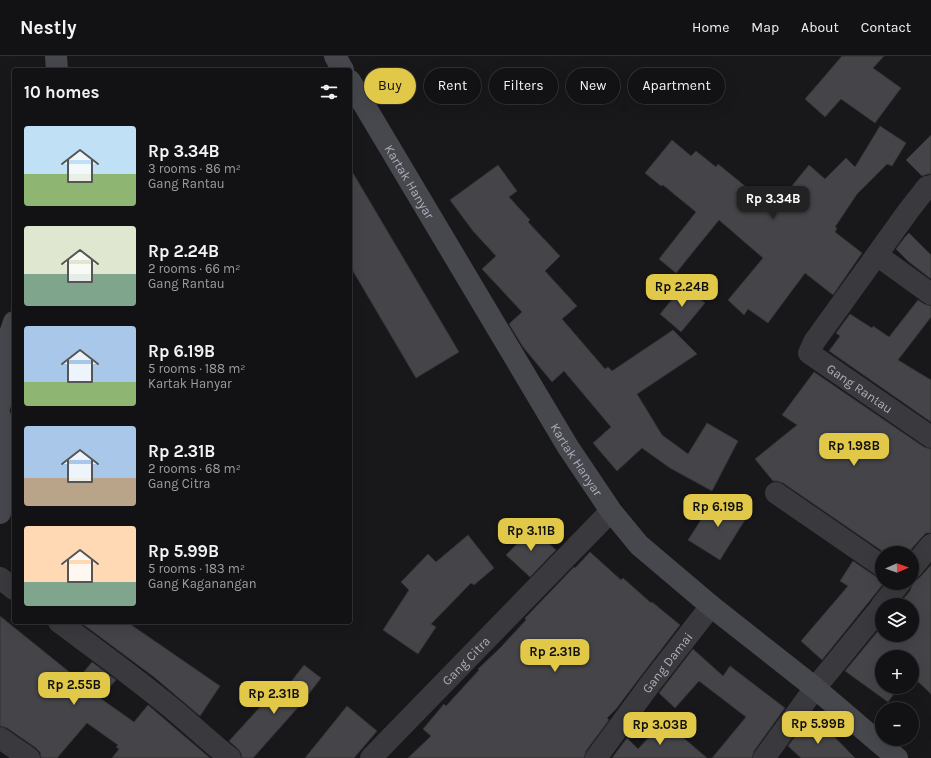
<!DOCTYPE html>
<meta charset="utf-8">
<style>
:root{--surface:#121214;--page:#1f2022;--text:#f1f3f6;--muted:#9c9ea0;--line:#313234;--accent:#e1c848}
body{margin:0;font-family:Karla,sans-serif;background:var(--page);color:var(--text);height:100vh;display:flex;flex-direction:column;font-size:15px;white-space:nowrap}
*{box-sizing:border-box;margin:0}
p{font-size:13px;color:var(--muted)}
.icon{flex:none;width:22px;height:22px;fill:none;stroke:currentColor;stroke-width:2;stroke-linecap:round;stroke-linejoin:round}
.map{position:relative;flex:1;overflow:hidden}
.sheet{position:absolute;left:12px;top:12px;width:340px;height:556px;display:flex;flex-direction:column;background:var(--surface);border-radius:4px;box-shadow:0 4px 16px #0002,0 0 0 1px var(--line)}
.sheet>*{flex:none}
.hud{position:absolute;left:364px;top:12px;width:380px;height:36px;display:flex;gap:8px}
.needle{width:26px;rotate:88deg}
.buttons{position:absolute;left:875px;top:490px;display:grid;gap:8px}
.buttons a{display:grid;place-items:center;width:44px;height:44px;border-radius:50%;background:var(--surface);box-shadow:0 4px 16px #0002,0 0 0 1px var(--line);font-size:20px}
.price{position:absolute;translate:-50% -34px;padding:0 9px;border-radius:8px;background:var(--accent);color:#111;font-size:13px;line-height:26px;filter:drop-shadow(0 1px 2px #0008)}
.price::after{content:'';position:absolute;left:50%;top:24px;width:12px;height:9px;margin-left:-6px;background:inherit;clip-path:polygon(0 0,100% 0,50% 100%)}
.price.selected{background:#222;color:#fff}
ul{padding:0;list-style:none}
li{display:flex;align-items:center;gap:12px;height:100px;padding:0 12px}
li span{display:grid;place-items:center;flex:none;width:112px;height:80px;border-radius:4px;color:#555}
li>.icon{margin-inline-start:auto}
span .icon{width:48px;height:48px;fill:#fffc;stroke-width:1}
li b{font-size:17px}
h2{display:flex;justify-content:space-between;align-items:center;height:48px;padding:0 12px;font-size:17px}
.pill{padding:0 14px;border-radius:18px;background:var(--surface);box-shadow:0 4px 16px #0002,0 0 0 1px var(--line);font-size:14px;line-height:36px}
.pill.selected{background:var(--accent);color:#111}
header{display:flex;align-items:center;gap:24px;box-sizing:border-box;height:56px;padding:0 20px;background:var(--surface);border-bottom:1px solid var(--line)}
header strong{font-size:19px}
nav{display:flex;gap:22px;margin-inline-start:auto;font-size:14px}
.map>svg:first-child{display:block}
.building{fill:#454549;stroke:#333235}
.lines{fill:none;stroke-linecap:round;stroke-linejoin:round}
.street{stroke:#39393e;stroke-width:22}
.secondary{stroke:#47484e;stroke-width:22}
.labels{text-anchor:middle;dominant-baseline:central;stroke-width:3.5;stroke-linejoin:round;paint-order:stroke}
.street-label{font-size:13px;fill:#abadb8;stroke:#131315}
</style>
<header>
<strong>Nestly</strong>
<nav><a>Home</a><a>Map</a><a>About</a><a>Contact</a></nav>
</header>
<div class="map">
<svg width="931" height="702" viewBox="0 0 931 702">
<rect width="100%" height="100%" fill="#18181a"/>
<path class="building" d="M842 0H884L873 12 901 32 875 67 841 43 825 61 805 43Z
M880 70 906 87 892 110 887 108 857 138 835 171 837 172 835 176 862 197 833 239 805 217 768 267 748 253 744 259 728 244 763 202 719 164 676 217 659 203 696 156 663 129 661 130 645 117 672 84 691 100 696 95 716 111 718 108 756 139 760 134 777 148 809 109 825 123 846 102 855 111Z
M931 79V118H928L922 120 906 104Z
M498 109 517 135 509 141 530 164 528 166 560 200 545 215 577 250 562 263 605 313 608 311 612 315 673 274 697 298 637 338 662 379 688 398 707 367 738 385 712 435 670 412 642 392 617 415 593 387 611 371 564 315 552 326 523 291 509 268 522 256 482 213 496 200 473 175 450 144Z
M350 112 459 296 416 322 350 210Z
M909 177 931 199V223L909 206 896 193 905 181Z
M684 229 705 247 681 276 660 258Z
M918 244 924 248 931 250V261L898 304 931 324V366L829 295 840 280 836 277 850 258 872 272 873 270 889 281Z
M814 316 924 391 931 393V477H926L922 481 908 497H885L783 427 777 425H773L755 403 797 369 782 359Z
M717 439 748 459 720 504 688 484Z
M532 472 556 494 530 521 506 499Z
M468 479 494 512 474 529 471 527 431 568 436 571 418 598 383 574 409 534 401 526 428 498 436 506Z
M590 496 621 524 623 522 651 547 652 546 680 569 641 620 616 653 607 662 609 664 586 695 584 702H408L431 680 423 673 444 648 446 650 479 614 478 613 500 592 526 564 525 562 574 511 575 512Z
M853 505 875 520 882 522V527H884L822 604 801 585 848 530 840 525Z
M931 509V638L912 620V601H882V631H899L888 646 845 615 882 570V579H912V549H898L910 535 912 529V524H917L921 520Z
M0 560 78 623 92 606 116 624 100 642 134 666 148 649 210 702H112L119 693 116 691 118 689 87 667 57 702H41L40 696 36 692 7 672 0 670Z
M80 566H127L220 630 200 660 154 621Z
M693 593 723 620 730 610 785 652 754 695 752 702H712L746 661 699 625 675 652 659 637Z
M304 609 321 622 301 648 253 702H242L241 697 238 693 229 685 271 639 277 644Z
M347 650 377 675 354 702H305Z
M664 665 707 702H612L627 682 638 693Z
M804 668 818 678 825 671 855 702H801L788 690Z"/>
<g class="lines">
<g class="street">
<path id="s1" d="M931 130 927 131 909 154 814 286 809 297 931 381"/>
<path d="M877 199 931 238"/>
<path d="M776 437 882 510"/>
<path d="M912 512 931 489"/>
<path d="M0 522 14 533"/>
<path d="M882 549 900 527"/>
<path d="M59 566C98 595 137 623 174 654 193 670 211 687 230 702"/>
<path d="M0 682 29 702"/>
<path id="s2" d="M371 702 611 455"/>
<path id="s3" d="M596 702 651 627 711 550"/>
<path d="M764 702 815 632 882 550"/>
</g>
<g class="secondary">
<path d="M56 0 57 14"/>
<path d="M335 0 343 14"/>
<path id="s4" d="M350 25 568 391 611 455 639 489 711 550 815 632 897 702"/>
<path d="M0 349C2 322 4 293 14 266"/>
<path d="M0 360 5 424 2 451 0 457"/>
</g>
</g>
<g class="labels">
<g class="street-label">
<text stroke="none"><textPath href="#s4" startOffset="117">Kartak Hanyar</textPath></text>
<text stroke="none"><textPath href="#s1" startOffset="270">Gang Rantau</textPath></text>
<text stroke="none"><textPath href="#s4" startOffset="441">Kartak Hanyar</textPath></text>
<text stroke="none"><textPath href="#s2" startOffset="136">Gang Citra</textPath></text>
<text stroke="none"><textPath href="#s3" startOffset="119">Gang Damai</textPath></text>
</g>
</g>
</svg>
<div class="buttons">
<a><svg class="needle" viewBox="-14 -14 28 28"><path d="M0-13l5 13h-10z" fill="#e53935"/><path d="M0 13l5-13h-10z" fill="#9c9ea0"/></svg></a>
<a><svg class="icon" aria-label="layers" viewBox="0 0 24 24"><path d="M12 4l9 5-9 5-9-5zM3 14l9 5 9-5"/></svg></a>
<a>+</a>
<a>−</a>
</div>
<b class="price selected" style="left:773px;top:164px">Rp 3.34B</b>
<b class="price" style="left:682px;top:252px">Rp 2.24B</b>
<b class="price" style="left:854px;top:411px">Rp 1.98B</b>
<b class="price" style="left:718px;top:472px">Rp 6.19B</b>
<b class="price" style="left:531px;top:496px">Rp 3.11B</b>
<b class="price" style="left:555px;top:617px">Rp 2.31B</b>
<b class="price" style="left:74px;top:650px">Rp 2.55B</b>
<b class="price" style="left:274px;top:659px">Rp 2.31B</b>
<b class="price" style="left:818px;top:689px">Rp 5.99B</b>
<b class="price" style="left:660px;top:690px">Rp 3.03B</b>
<div class="hud">
<a class="pill selected">Buy</a>
<a class="pill">Rent</a>
<a class="pill">Filters</a>
<a class="pill">New</a>
<a class="pill">Apartment</a>
</div>
<section class="sheet">
<h2>10 homes<svg class="icon" aria-label="filters" viewBox="0 0 24 24"><path d="M4 7h16M4 17h16"/><circle cx="9" cy="7" r="2"/><circle cx="15" cy="17" r="2"/></svg></h2>
<ul>
<li><span style="background:linear-gradient(#bfe0f5 60%,#8fb573 0)"><svg class="icon" aria-label="home" viewBox="0 0 24 24"><path d="M3 11l9-7 9 7M6 9v11h12V9"/></svg></span><div><b>Rp 3.34B</b><p>3 rooms · 86 m²</p><p>Gang Rantau</p></div></li>
<li><span style="background:linear-gradient(#dfe7d0 60%,#7fa58c 0)"><svg class="icon" aria-label="home" viewBox="0 0 24 24"><path d="M3 11l9-7 9 7M6 9v11h12V9"/></svg></span><div><b>Rp 2.24B</b><p>2 rooms · 66 m²</p><p>Gang Rantau</p></div></li>
<li><span style="background:linear-gradient(#a9c7e8 70%,#8fb573 0)"><svg class="icon" aria-label="home" viewBox="0 0 24 24"><path d="M3 11l9-7 9 7M6 9v11h12V9"/></svg></span><div><b>Rp 6.19B</b><p>5 rooms · 188 m²</p><p>Kartak Hanyar</p></div></li>
<li><span style="background:linear-gradient(#a9c7e8 65%,#b9a48a 0)"><svg class="icon" aria-label="home" viewBox="0 0 24 24"><path d="M3 11l9-7 9 7M6 9v11h12V9"/></svg></span><div><b>Rp 2.31B</b><p>2 rooms · 68 m²</p><p>Gang Citra</p></div></li>
<li><span style="background:linear-gradient(#ffd9b3 70%,#7fa58c 0)"><svg class="icon" aria-label="home" viewBox="0 0 24 24"><path d="M3 11l9-7 9 7M6 9v11h12V9"/></svg></span><div><b>Rp 5.99B</b><p>5 rooms · 183 m²</p><p>Gang Kaganangan</p></div></li>
</ul>
</section>
</div>
